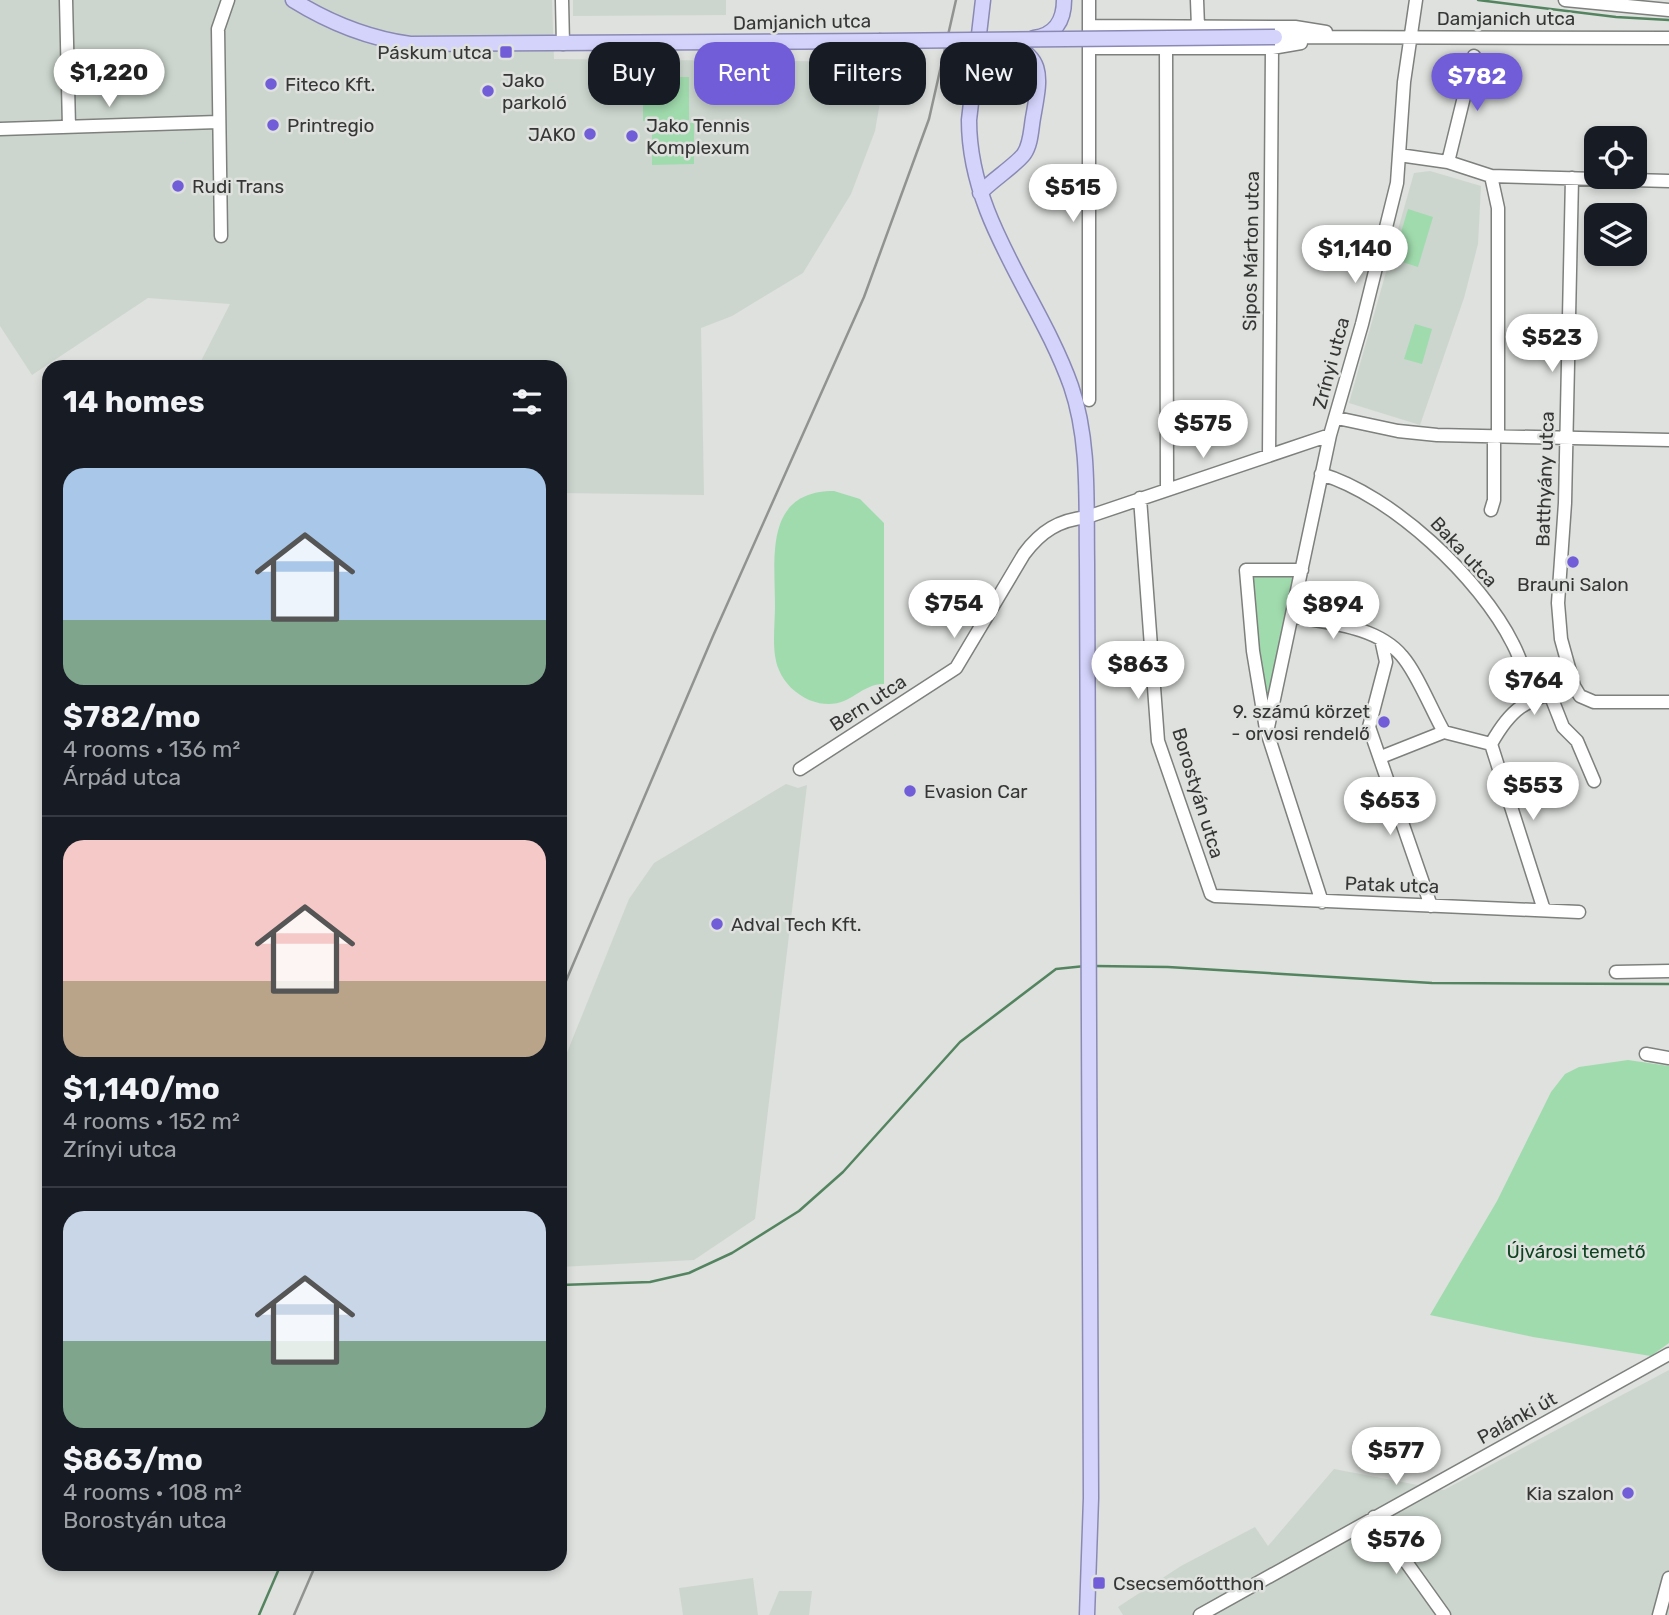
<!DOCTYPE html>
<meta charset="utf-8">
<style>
:root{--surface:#171b24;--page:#242831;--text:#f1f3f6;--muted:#9ea1a6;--line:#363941;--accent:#705dd7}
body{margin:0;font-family:Rubik,sans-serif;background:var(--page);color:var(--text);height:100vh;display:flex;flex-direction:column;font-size:26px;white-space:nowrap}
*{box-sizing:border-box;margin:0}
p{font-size:23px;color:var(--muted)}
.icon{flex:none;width:38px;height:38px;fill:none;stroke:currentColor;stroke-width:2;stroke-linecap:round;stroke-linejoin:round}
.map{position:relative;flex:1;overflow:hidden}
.drawer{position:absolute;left:42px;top:360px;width:525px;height:1211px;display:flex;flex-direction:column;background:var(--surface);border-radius:21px;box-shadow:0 4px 10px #0003}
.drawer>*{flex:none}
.top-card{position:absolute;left:588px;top:42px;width:665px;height:63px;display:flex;gap:14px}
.buttons{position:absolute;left:1584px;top:126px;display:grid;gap:14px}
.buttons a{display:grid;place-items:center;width:63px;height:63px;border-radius:14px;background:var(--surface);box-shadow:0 4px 10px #0003;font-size:35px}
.price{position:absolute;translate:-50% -60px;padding:0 16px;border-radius:24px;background:#fff;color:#222;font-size:23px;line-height:46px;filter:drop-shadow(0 2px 4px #0008)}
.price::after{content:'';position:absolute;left:50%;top:42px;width:21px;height:16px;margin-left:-10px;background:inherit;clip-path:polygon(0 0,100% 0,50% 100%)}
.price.active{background:var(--accent);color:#fff}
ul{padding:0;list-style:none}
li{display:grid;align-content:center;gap:14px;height:371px;padding:0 21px}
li+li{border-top:2px solid var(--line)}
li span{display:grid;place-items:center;height:217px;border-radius:21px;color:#555}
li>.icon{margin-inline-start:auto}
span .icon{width:126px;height:126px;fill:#fffc;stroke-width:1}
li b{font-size:30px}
h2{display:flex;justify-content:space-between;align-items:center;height:84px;padding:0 21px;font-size:30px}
.pill{padding:0 24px;border-radius:21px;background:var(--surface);box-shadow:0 4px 10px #0003;font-size:24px;line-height:63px}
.pill.active{background:var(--accent);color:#fff}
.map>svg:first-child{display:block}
.built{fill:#ccd6ce}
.green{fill:#a0dbad}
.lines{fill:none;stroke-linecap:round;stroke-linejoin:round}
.stream{stroke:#53845f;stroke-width:2.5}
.minor-casing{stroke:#7d807d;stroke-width:15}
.major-casing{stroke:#8a89b4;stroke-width:17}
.minor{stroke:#fff;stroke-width:12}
.major{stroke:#d4d3fb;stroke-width:14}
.rail{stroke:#919391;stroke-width:2.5}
.major-bridge-casing{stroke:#8a89b4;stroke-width:17;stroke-linecap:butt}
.major-bridge{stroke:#d4d3fb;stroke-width:14}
.poi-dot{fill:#705dd7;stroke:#dee1de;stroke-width:2.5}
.labels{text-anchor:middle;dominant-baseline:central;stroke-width:5;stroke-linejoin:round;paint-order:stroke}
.street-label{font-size:19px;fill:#353635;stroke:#dee1de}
.poi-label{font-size:19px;fill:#353635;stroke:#dee1de;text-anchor:start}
.park-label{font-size:19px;fill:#0d4320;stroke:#dee1de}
</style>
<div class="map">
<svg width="1669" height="1615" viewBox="0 0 1669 1615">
<rect width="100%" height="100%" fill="#dee1de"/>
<path class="built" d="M0 0H552L554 59 887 62 875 131 851 194 803 273 732 316 701 328 704 495 560 493V368L198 367 230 304 148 298 32 375 0 326Z
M573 0H726V15L573 16Z
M1430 171 1481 186 1478 244 1464 298 1420 425 1349 403 1414 173Z
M786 784 798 788 807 785 755 1219 694 1260 560 1267V1070L629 899 654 863Z
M1669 1370V1615H1123L1118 1607 1181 1566 1255 1527 1268 1546 1334 1469 1444 1490Z
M753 1578 758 1615H683L679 1588Z
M779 1591H812L809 1615H769Z"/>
<path class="green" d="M615 69H633L632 99H615Z
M643 77H689V120L643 121Z
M652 123H694V164L652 165Z
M1408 209 1433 217 1418 267 1393 259Z
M1415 324 1432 329 1422 364 1404 359Z
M834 491 860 499 884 523V684C856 684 848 715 809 700 796 694 784 683 779 670 771 652 775 626 775 606 775 557 764 491 834 491Z
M1251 573H1295L1268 702 1263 703Z
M1628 1060 1669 1066V1343L1651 1356 1533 1337 1430 1315 1497 1201 1551 1092 1565 1074 1579 1067Z"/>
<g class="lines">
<path class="stream" d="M1478 0 1616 17 1669 20
M1095 966 1168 967 1432 983 1669 984
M560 1285 650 1282 689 1273 732 1253 799 1211 843 1172 960 1042 1056 969 1085 966
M259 1615 281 1564"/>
<defs>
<path id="minor" d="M66 0 69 127
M562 0 563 44
M1089 0V400
M1197 0 1198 27
M1565 0 1669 10
M1089 26 1295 27 1326 32
M1275 37 1669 38
M1089 48H1272L1301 43
M1166 48 1167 489
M0 129 218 122
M1399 155 1448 162 1491 176 1669 181
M1448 162 1474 56
M1491 176 1498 208V437
M1572 178 1565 503 1558 603 1561 639 1574 686 1580 696 1594 702H1669
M221 236 218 29 228 0
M1337 418 1398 431 1437 435 1669 440
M1269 455 1272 48
M1321 474C1392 495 1480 578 1513 644 1522 661 1527 681 1534 699
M1140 498 1158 741 1211 894 1215 896 1579 912
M1491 510 1494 500V437
M1292 616C1328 623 1377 626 1402 656 1417 673 1432 711 1444 732
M1381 639 1386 662 1369 727 1431 906
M1550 694 1563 727 1577 741 1594 781
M1266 729 1253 651 1246 570H1302
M1444 732 1491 744
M1491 744 1544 910
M1491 744C1515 701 1529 701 1574 686
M1381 757 1444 732
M800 769 956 668 1024 554C1041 531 1059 520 1087 517L1330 435
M1322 902 1267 732 1330 435 1362 324 1397 183 1404 82 1416 0
M1616 972 1669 971
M1646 1054 1669 1058
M1374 1517 1444 1615
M1200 1615 1669 1354
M1659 1615 1669 1578"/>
<path id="major" d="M293 0C330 23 367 38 410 44L879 41
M983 0 969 120C969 220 1039 296 1071 386 1090 441 1086 503 1087 561L1091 1498 1087 1615
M1034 38C1055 35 1064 21 1064 0
M980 193C991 181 1017 164 1024 154 1031 144 1031 129 1033 118 1040 78 1047 55 1001 41"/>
</defs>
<use href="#minor" class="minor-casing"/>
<use href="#major" class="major-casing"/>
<use href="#minor" class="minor"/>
<use href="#major" class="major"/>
<path class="rail" d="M560 995 713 636 864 297 929 119 956 0
M294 1615 316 1564"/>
<defs>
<path id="major-bridge" d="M879 41 1275 37"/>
</defs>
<use href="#major-bridge" class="major-bridge-casing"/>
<use href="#major-bridge" class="major-bridge"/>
</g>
<g class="poi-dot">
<rect x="499" y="45" width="14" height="14" rx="3.5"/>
<circle cx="271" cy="84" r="7"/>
<circle cx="488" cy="91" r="7"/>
<circle cx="273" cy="125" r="7"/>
<circle cx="590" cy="134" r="7"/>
<circle cx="632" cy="136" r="7"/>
<circle cx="178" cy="186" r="7"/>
<circle cx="1573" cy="562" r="7"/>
<circle cx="1384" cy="722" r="7"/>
<circle cx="910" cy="791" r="7"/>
<circle cx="717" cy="924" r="7"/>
<circle cx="1628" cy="1493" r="7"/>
<rect x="1092" y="1576" width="14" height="14" rx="3.5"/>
</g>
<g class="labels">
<g class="street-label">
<text x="1506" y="18">Damjanich utca</text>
<text transform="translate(802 22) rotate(-1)">Damjanich utca</text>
<text transform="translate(1251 251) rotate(-89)">Sipos Márton utca</text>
<text transform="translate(1331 363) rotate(-75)">Zrínyi utca</text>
<text transform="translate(1545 479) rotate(-88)">Batthyány utca</text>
<text transform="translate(1464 552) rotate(47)">Baka utca</text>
<text transform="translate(868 703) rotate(-33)">Bern utca</text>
<text transform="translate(1198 793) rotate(73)">Borostyán utca</text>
<text transform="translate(1392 885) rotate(2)">Patak utca</text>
<text transform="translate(1517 1418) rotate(-29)">Palánki út</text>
</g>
<g class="poi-label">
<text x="492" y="52" text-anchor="end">Páskum utca</text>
<text x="502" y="80">Jako<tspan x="502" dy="22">parkoló</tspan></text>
<text x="285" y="84">Fiteco Kft.</text>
<text x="287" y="125">Printregio</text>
<text x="646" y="125">Jako Tennis<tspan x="646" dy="22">Komplexum</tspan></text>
<text x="576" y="134" text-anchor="end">JAKO</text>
<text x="192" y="186">Rudi Trans</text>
<text x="1573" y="584" text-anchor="middle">Brauni Salon</text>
<text x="1370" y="711" text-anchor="end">9. számú körzet<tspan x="1370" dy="22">- orvosi rendelő</tspan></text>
<text x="924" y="791">Evasion Car</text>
<text x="731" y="924">Adval Tech Kft.</text>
<text x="1614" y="1493" text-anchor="end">Kia szalon</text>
<text x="1113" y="1583">Csecsemőotthon</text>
</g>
<g class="park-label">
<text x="1576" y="1251">Újvárosi temető</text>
</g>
</g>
</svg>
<div class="buttons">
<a><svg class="icon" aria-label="locate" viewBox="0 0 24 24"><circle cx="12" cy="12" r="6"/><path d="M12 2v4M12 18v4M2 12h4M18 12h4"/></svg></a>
<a><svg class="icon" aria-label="layers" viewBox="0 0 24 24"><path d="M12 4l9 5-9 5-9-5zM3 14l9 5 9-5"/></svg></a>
</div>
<b class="price" style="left:109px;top:109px">$1,220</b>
<b class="price active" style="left:1477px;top:113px">$782</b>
<b class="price" style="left:1073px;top:224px">$515</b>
<b class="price" style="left:1355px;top:285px">$1,140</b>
<b class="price" style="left:1552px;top:374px">$523</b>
<b class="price" style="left:1203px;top:460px">$575</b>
<b class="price" style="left:954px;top:640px">$754</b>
<b class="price" style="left:1333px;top:641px">$894</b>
<b class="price" style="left:1138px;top:701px">$863</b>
<b class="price" style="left:1534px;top:717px">$764</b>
<b class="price" style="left:1533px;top:822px">$553</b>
<b class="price" style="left:1390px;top:837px">$653</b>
<b class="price" style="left:1396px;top:1487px">$577</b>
<b class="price" style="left:1396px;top:1576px">$576</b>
<div class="top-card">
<a class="pill">Buy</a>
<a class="pill active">Rent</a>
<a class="pill">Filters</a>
<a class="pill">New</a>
</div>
<section class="drawer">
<h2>14 homes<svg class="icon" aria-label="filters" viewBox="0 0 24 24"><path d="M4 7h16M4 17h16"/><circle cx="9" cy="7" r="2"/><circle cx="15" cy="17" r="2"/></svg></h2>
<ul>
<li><span style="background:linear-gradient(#a9c7e8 70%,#7fa58c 0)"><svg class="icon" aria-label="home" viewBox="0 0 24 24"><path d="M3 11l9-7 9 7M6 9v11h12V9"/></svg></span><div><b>$782/mo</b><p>4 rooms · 136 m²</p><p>Árpád utca</p></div></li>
<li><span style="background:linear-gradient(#f6c9c9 65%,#b9a48a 0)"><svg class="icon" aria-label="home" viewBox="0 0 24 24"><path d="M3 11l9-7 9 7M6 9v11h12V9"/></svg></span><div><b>$1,140/mo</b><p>4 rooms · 152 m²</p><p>Zrínyi utca</p></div></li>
<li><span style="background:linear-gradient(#c9d6e8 60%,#7fa58c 0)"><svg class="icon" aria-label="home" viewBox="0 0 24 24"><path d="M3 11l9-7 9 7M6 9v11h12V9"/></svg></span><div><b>$863/mo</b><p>4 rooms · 108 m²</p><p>Borostyán utca</p></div></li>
</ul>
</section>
</div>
